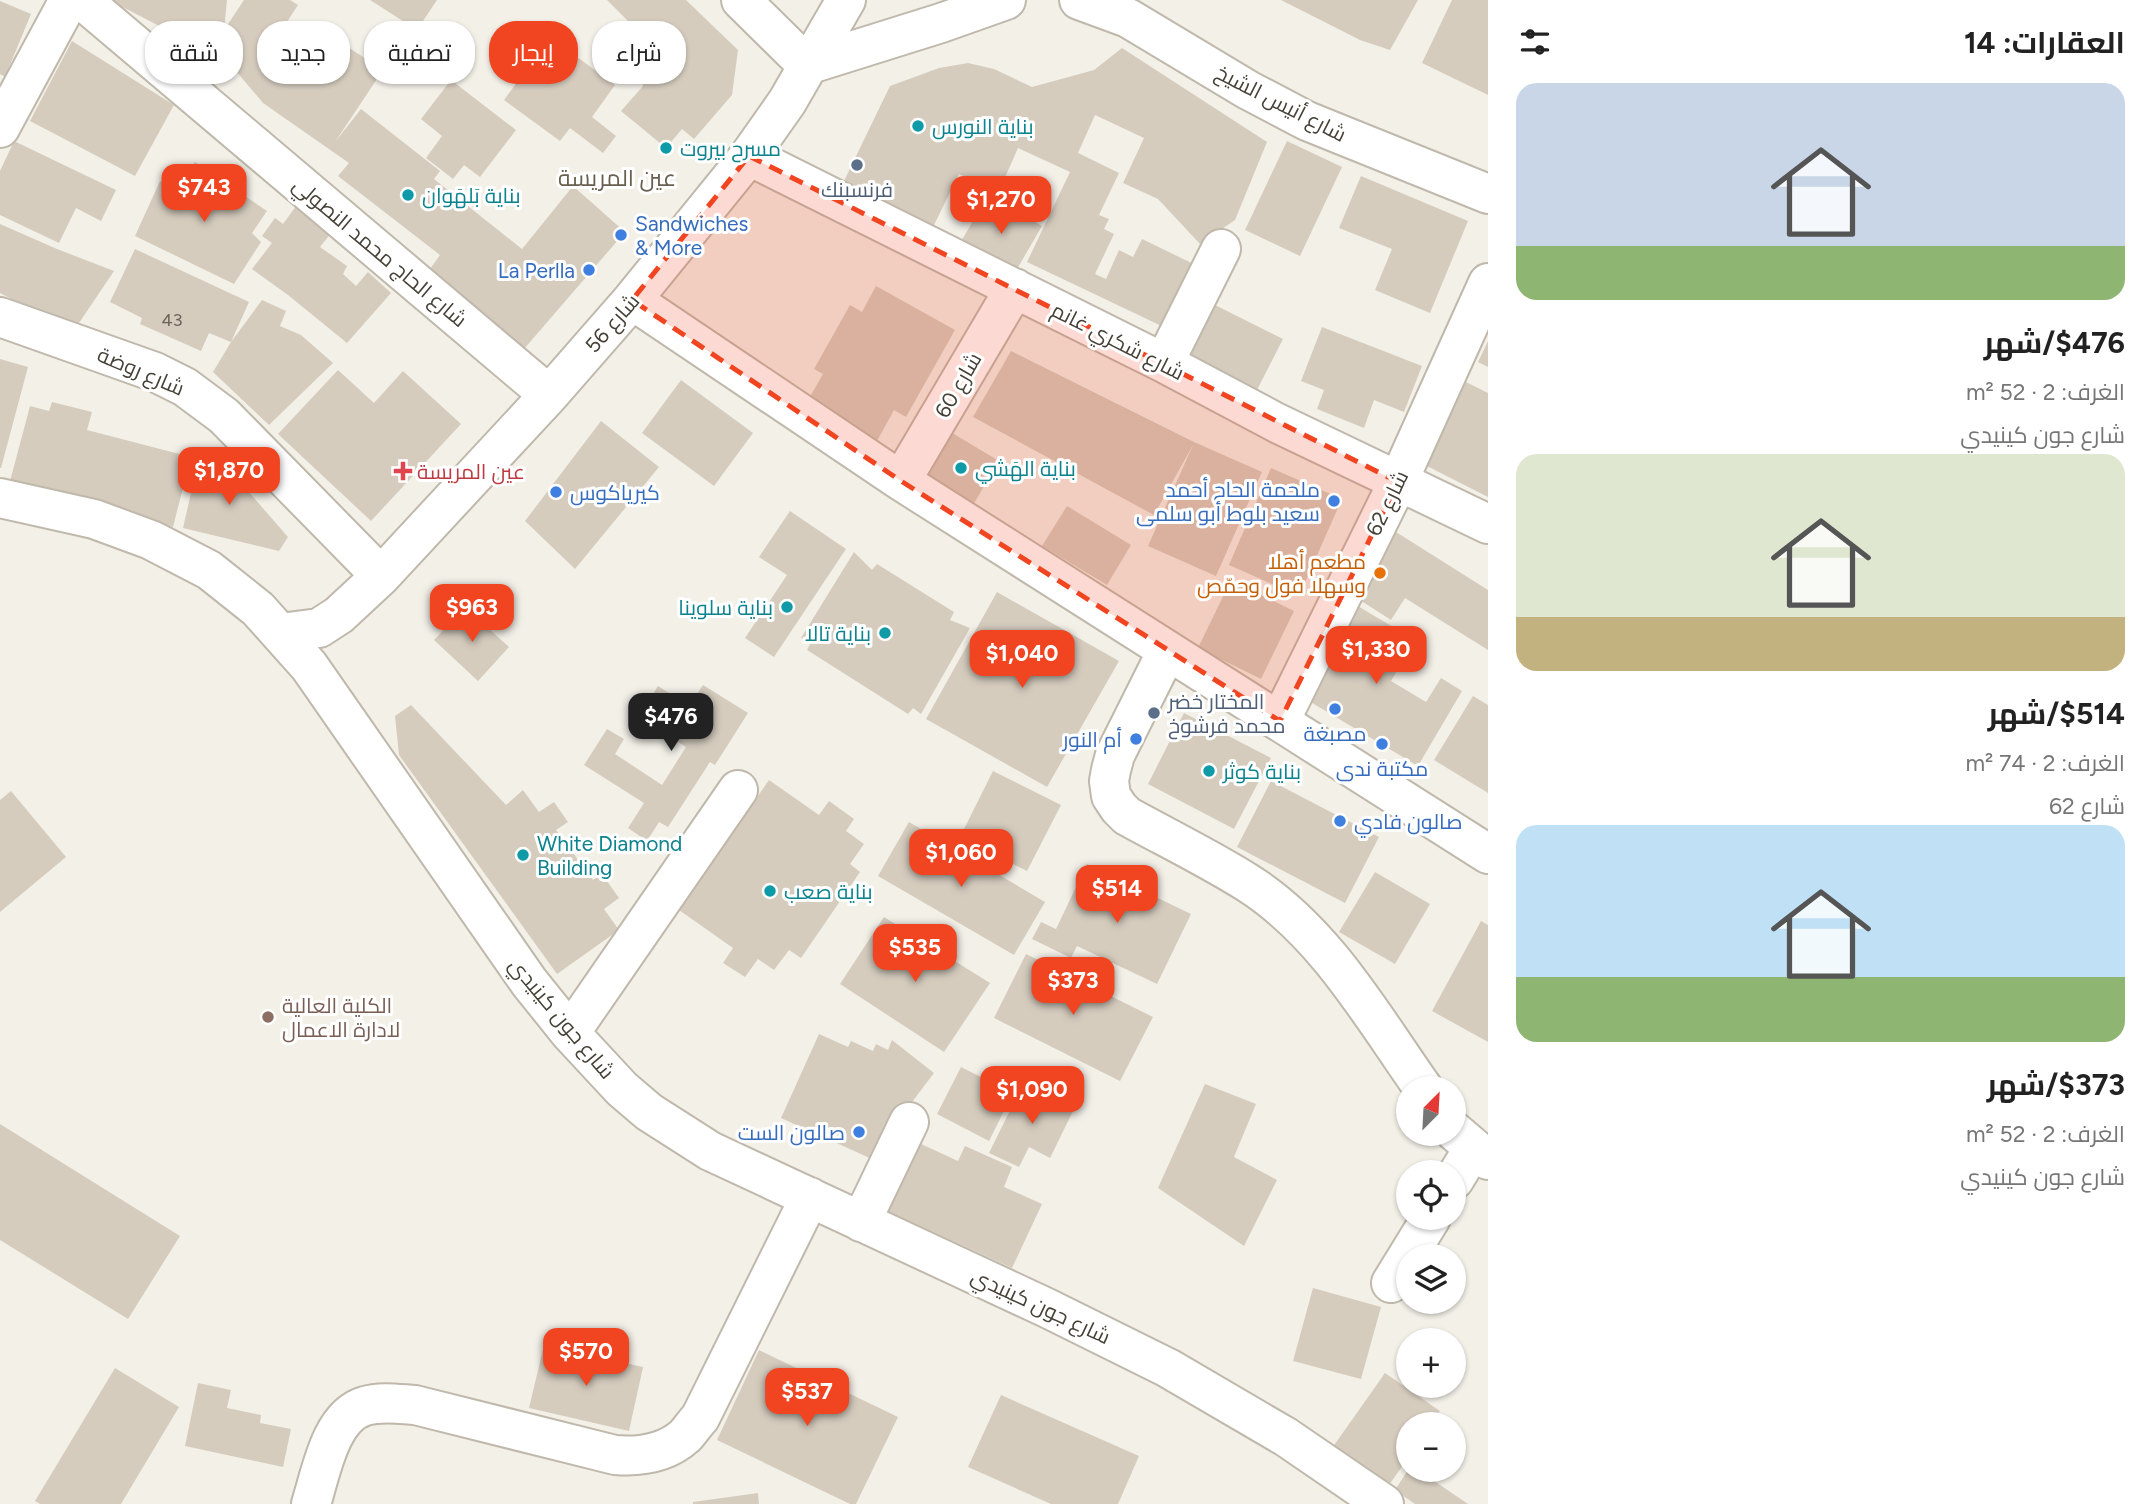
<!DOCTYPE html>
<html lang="ar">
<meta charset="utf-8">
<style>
:root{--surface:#fff;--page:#f2f2f2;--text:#222;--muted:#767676;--accent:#f14521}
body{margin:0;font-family:Figtree,Cairo,sans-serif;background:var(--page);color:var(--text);direction:rtl;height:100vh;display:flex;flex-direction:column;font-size:26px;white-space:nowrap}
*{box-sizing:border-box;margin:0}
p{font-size:23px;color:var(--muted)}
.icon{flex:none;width:38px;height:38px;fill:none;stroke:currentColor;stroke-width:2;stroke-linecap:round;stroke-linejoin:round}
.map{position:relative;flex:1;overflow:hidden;direction:ltr}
.side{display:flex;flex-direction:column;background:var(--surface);width:665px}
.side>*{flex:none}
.banner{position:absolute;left:21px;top:21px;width:665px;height:63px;direction:rtl;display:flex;gap:14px}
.needle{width:46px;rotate:24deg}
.buttons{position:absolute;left:1396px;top:1076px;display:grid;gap:14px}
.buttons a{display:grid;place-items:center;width:70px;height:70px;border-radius:50%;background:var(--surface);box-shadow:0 2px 5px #0004;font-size:35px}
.price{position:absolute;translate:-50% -60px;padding:0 16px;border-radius:14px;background:var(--accent);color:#fff;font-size:23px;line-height:46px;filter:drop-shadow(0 2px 4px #0008)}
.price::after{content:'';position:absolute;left:50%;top:42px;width:21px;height:16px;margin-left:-10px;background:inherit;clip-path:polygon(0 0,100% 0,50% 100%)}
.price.on{background:#222;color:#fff}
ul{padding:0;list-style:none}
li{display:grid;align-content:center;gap:14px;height:371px;padding:0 28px}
li span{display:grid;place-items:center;height:217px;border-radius:21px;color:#555}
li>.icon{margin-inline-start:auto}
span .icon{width:126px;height:126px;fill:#fffc;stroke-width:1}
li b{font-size:30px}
h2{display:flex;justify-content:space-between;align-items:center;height:84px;padding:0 28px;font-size:30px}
.pill{padding:0 24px;border-radius:28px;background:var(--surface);box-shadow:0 2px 5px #0004;font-size:24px;line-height:63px}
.pill.on{background:var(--accent);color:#fff}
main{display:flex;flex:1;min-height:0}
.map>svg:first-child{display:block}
.building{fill:#d5ccbe}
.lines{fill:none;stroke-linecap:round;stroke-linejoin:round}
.minor-casing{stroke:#bfb8ab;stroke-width:42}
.minor{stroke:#fff;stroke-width:38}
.marked{fill:#f14521;fill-opacity:0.2;stroke:#f14521;stroke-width:5;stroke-dasharray:14 9;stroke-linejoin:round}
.culture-dot{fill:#0f9aa8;stroke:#fff;stroke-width:2.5}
.service-dot{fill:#5c6f8a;stroke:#fff;stroke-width:2.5}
.shop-dot{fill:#3f7fe0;stroke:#fff;stroke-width:2.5}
.health-dot{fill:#e0444e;stroke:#fff;stroke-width:2.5}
.food-dot{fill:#e8710a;stroke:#fff;stroke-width:2.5}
.education-dot{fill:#8d6e63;stroke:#fff;stroke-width:2.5}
.labels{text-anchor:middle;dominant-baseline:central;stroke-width:6;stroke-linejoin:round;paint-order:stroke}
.number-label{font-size:18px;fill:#6a6459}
.street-label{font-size:21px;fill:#464137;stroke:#fff}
.culture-label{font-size:21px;fill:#0d838f;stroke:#fff;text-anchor:start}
.service-label{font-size:21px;fill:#4e5e75;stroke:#fff}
.shop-label{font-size:21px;fill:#366cbe;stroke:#fff;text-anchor:end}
.health-label{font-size:21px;fill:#be3a42;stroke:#fff;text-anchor:start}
.food-label{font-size:21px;fill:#c56008;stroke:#fff;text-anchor:end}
.education-label{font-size:21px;fill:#785e54;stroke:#fff;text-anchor:start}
.neighbourhood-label{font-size:23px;fill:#695f4f;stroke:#fff}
</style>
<main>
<section class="side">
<h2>العقارات: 14<svg class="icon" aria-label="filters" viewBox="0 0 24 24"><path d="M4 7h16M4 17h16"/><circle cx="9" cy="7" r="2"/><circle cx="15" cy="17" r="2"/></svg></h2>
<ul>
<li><span style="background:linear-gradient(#c9d6e8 75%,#8fb573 0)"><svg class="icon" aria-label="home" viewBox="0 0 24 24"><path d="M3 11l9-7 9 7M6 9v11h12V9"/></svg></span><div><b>$476/شهر</b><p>الغرف: 2 · 52 m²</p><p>شارع جون كينيدي</p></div></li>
<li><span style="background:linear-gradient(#dfe7d0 75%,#c2b280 0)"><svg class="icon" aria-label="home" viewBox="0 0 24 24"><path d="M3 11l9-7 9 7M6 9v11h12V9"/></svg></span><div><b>$514/شهر</b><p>الغرف: 2 · 74 m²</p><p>شارع 62</p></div></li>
<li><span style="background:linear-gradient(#bfe0f5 70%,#8fb573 0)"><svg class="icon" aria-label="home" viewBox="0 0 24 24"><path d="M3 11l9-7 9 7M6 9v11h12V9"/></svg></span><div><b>$373/شهر</b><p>الغرف: 2 · 52 m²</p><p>شارع جون كينيدي</p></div></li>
</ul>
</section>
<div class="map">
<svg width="1488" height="1504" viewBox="0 0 1488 1504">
<rect width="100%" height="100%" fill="#f3f0e8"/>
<path class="building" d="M109 0H227L224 31 196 45Z
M244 0H290L298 5 281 31 317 56 331 36 383 70 335 142 361 109 440 171 434 179 522 249 573 186 625 232 524 349 430 269 440 255 338 176 349 163 263 103 214 45Z
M370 0H437L417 30Z
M607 0H686L738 50 732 95 694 139 682 129 666 148 621 111 643 86 629 22Z
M1281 0H1418L1390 50 1360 40Z
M1452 0H1488V95L1422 63Z
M0 1 31 14 5 77 0 74Z
M550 37 615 85 592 117 616 136 603 153 570 128 560 141 504 100Z
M72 41 174 105 135 176 30 121Z
M1122 48 1267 142 1235 220 1200 244 1158 199 1123 183 1144 138 1095 115 1078 153 1119 173 1099 215 1109 219 1104 229 1114 234 1095 274 1106 279 1119 250 1133 257 1142 239 1202 268 1172 331 1027 262 1070 172 1018 148 999 191 959 174 933 227 843 183 890 86 939 68 968 63 994 69 1032 87 1094 70Z
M451 80 516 130 480 177 464 165 453 179 426 158 442 136 421 119Z
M14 141 116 190 101 221 76 208 59 243 0 215V171Z
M1287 141 1342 167 1300 256 1245 230Z
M195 162 267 211 252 233 261 242 234 284 135 236 160 181 175 190Z
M1361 176 1468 221 1430 313 1375 290 1392 249 1339 228Z
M988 195 1042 226 1013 276 959 245Z
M299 202 335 228 320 247 347 266 343 274 356 286 368 272 391 293 347 343 288 295 252 269 272 243 262 236 275 218 283 224Z
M0 224 57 249 114 271 79 323 31 309 0 293Z
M135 249 249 302 231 342 209 333 201 351 140 324 142 318 110 302Z
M876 286 955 330 906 417 894 410 877 441 807 402 823 374 814 369 850 305 862 312Z
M262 300 286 311 280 326 301 335 333 363 269 425 213 372 231 342Z
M1211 303 1283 339 1255 394 1184 358Z
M1322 327 1422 366 1404 412 1374 400 1364 428 1317 409 1324 390 1301 381Z
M1488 341V367L1478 362Z
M1011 351 1194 442 1262 472 1216 576 1148 546 1193 445 1154 515 973 417Z
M0 359 28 367 1 468H0Z
M338 370 374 403 403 371 461 424 371 521 278 434Z
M1460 379 1488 393V497L1419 462Z
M681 380 753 433 714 486 642 433Z
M52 402 92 412 87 430 191 457 173 527 9 485 30 406 49 411Z
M601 421 659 467 575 569 525 521Z
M949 431 999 461 973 505 923 475Z
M201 449 213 451 288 537 279 551 183 528Z
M1271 468 1342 499 1299 596 1229 565Z
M1067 506 1131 545 1107 585 1042 546Z
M790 511 846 549 774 657 745 638 787 575 759 557Z
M1396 532 1488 590V650L1405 598 1391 620 1355 597Z
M854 552 872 570 877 564 954 612 950 620 970 628 921 714 913 708 908 714 807 650 811 642 801 638Z
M1231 580 1294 611 1261 679 1198 648Z
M997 592 1119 661 1047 787 926 719Z
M1351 602 1415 640 1391 681 1426 702 1441 678 1462 691 1418 766 1297 694Z
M465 607 509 647 478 681 434 640Z
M703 685 748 713 715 765 710 762 668 827 659 822 647 841 628 828 644 803 584 765 607 729 624 739 615 754 662 785 686 747 639 717 658 686 689 706Z
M1473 696 1488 705V793L1434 760Z
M411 705 506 805 523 790 539 812 554 802 568 822 556 830 593 880 602 874 619 898 604 909 619 930 557 974 399 755 395 716Z
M1184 713 1271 758 1234 829 1148 784Z
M993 771 1061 805 1027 871 960 837Z
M769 780 819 815 829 801 854 819 846 831 864 844 850 864 860 872 801 958 789 950 774 970 758 959 745 977 723 963 733 948 679 910Z
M1271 781 1379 837 1345 903 1237 847Z
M11 791 66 857 0 912V800Z
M909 822 1045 902 1014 955 878 876Z
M1087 864 1191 914 1157 984 1077 946 1071 958 1032 939 1041 922 1056 929Z
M1375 872 1430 904 1395 964 1339 932Z
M884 917 990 983 944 1052 840 984Z
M1481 921 1488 925V1042L1432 1011Z
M1026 954 1153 1017 1120 1081 994 1018Z
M819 1034 848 1047 851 1041 873 1051 876 1044 888 1050 892 1040 934 1073 912 1102 883 1164 781 1118Z
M961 1067 1013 1093 989 1141 937 1114Z
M1024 1082 1075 1107 1050 1158 1029 1147 1019 1167 989 1153Z
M1205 1084 1256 1104 1234 1157 1277 1180 1244 1246 1158 1188Z
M0 1124 180 1236 128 1319 0 1240Z
M908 1138 958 1161 965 1146 1012 1167 1004 1187 1042 1204 1012 1268 877 1206Z
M1313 1288 1381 1307 1361 1379 1293 1361Z
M544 1345 643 1367 629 1431 529 1408Z
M759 1350 898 1417 856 1504H850L717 1440Z
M115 1368 179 1407 121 1504H40L35 1501Z
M1385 1373 1440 1411 1431 1424H1409V1457L1386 1489 1330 1451Z
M198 1383 231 1390 227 1408 261 1415 260 1423 291 1429 283 1467 185 1446Z
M1001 1395 1139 1456 1118 1504H1051L968 1467Z
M1408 1470H1418L1468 1504H1415L1395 1490Z
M758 1493 759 1504H693V1502Z"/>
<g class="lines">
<defs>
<path id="minor" d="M82 0 549 395
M741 0 807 65 941 23 1006 0
M1079 0 1128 18 1248 90 1307 121 1488 194
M0 128 69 0
M749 156 1164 363 1277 423 1488 524
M632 300 901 481 1488 854
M0 317 155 372 185 387 224 416 381 576
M1164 363 1221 249
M901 481 1015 288
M0 498 94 519 151 540 209 570 258 609 309 666 529 982 570 1033 622 1089 649 1112 710 1151 1047 1308 1168 1368 1286 1437 1384 1504
M280 633 319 628 339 615 381 576 549 395 632 300 749 156 787 102 846 0
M1167 651 1115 755 1111 770 1109 781 1111 796 1119 808 1127 816C1167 838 1210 859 1248 883 1325 932 1372 1016 1423 1088
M1280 721 1398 482 1488 283
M570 1033 738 790
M1454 1131 1488 1160
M1454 1180 1473 1149
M861 1222 909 1122
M1391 1283 1431 1218
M311 1504C321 1473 330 1416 365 1406 381 1401 399 1404 415 1405L615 1455C640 1457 665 1454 685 1436 690 1431 694 1424 700 1418L810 1197"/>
</defs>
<use href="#minor" class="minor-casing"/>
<use href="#minor" class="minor"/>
</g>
<path class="marked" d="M749 156 1398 482 1280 721 901 481 632 300Z"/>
<g class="culture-dot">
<circle cx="918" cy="126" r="7"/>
<circle cx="666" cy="148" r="7"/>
<circle cx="408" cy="195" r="7"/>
<circle cx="961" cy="468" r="7"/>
<circle cx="787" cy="607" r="7"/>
<circle cx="885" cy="633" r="7"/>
<circle cx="1209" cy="771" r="7"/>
<circle cx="523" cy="855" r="7"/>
<circle cx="770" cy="891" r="7"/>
</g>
<g class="service-dot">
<circle cx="857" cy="165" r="7"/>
<circle cx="1154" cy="713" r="7"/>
</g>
<g class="shop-dot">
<circle cx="621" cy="235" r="7"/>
<circle cx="589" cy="270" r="7"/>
<circle cx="556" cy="492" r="7"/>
<circle cx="1334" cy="501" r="7"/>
<circle cx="1335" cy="709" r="7"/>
<circle cx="1136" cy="739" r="7"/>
<circle cx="1382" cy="744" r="7"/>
<circle cx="1340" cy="821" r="7"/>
<circle cx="859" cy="1132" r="7"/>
</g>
<path class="health-dot" d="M399.5 460.5h7v7h7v7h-7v7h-7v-7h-7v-7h7z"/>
<circle class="food-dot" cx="1380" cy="573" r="7"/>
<circle class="education-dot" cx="268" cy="1017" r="7"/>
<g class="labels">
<g class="number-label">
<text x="172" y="320">43</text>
</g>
<g class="street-label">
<text transform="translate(1281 103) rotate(27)">شارع أنيس الشيخ</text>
<text transform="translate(380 252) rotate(40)">شارع الحاج محمد النصولي</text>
<text transform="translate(612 323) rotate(-49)">شارع 56</text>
<text transform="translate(1118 341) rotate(27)">شارع شكري غانم</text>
<text transform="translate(141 371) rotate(23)">شارع روضة</text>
<text transform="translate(958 385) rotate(-60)">شارع 60</text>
<text transform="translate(1387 503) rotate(-64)">شارع 62</text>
<text transform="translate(562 1018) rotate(50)">شارع جون كينيدي</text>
<text transform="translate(1041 1306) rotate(25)">شارع جون كينيدي</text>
</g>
<g class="culture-label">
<text x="932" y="126">بناية النورس</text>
<text x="680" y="148">مسرح بيروت</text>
<text x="422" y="195">بناية بَلهَوان</text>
<text x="975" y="468">بناية الهَشي</text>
<text x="773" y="607" text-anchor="end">بناية سلوينا</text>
<text x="871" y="633" text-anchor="end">بناية تالا</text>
<text x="1223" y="771">بناية كوثر</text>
<text x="537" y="843">White Diamond<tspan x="537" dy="24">Building</tspan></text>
<text x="784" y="891">بناية صعب</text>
</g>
<g class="service-label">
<text x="857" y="189">فرنسبنك</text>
<text x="1168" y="701" text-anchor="start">المختار خضر<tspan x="1168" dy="24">محمد فرشوخ</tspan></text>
</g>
<g class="shop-label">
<text x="635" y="223" text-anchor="start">Sandwiches<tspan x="635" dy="24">&amp; More</tspan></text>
<text x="575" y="270">La Perlla</text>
<text x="1320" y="489">ملحمة الحاج أحمد<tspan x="1320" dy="24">سعيد بلوط أبو سلمى</tspan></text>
<text x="570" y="492" text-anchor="start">كيرياكوس</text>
<text x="1335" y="733" text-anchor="middle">مصبغة</text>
<text x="1122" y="739">أم النور</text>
<text x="1382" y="768" text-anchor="middle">مكتبة ندى</text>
<text x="1354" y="821" text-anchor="start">صالون فادي</text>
<text x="845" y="1132">صالون الست</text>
</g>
<g class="health-label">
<text x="417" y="471">عين المريسة</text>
</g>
<g class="food-label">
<text x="1366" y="561">مطعم أهلا<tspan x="1366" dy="24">وسهلا فول وحمّص</tspan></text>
</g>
<g class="education-label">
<text x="282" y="1005">الكلية العالية<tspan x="282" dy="24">لادارة الاعمال</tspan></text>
</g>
<g class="neighbourhood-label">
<text x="617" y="178">عين المريسة</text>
</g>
</g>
</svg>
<div class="buttons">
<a><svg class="needle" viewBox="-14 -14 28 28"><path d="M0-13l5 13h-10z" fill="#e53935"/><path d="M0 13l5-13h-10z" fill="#767676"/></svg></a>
<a><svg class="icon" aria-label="locate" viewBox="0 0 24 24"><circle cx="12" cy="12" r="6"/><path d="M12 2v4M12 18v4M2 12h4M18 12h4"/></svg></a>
<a><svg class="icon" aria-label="layers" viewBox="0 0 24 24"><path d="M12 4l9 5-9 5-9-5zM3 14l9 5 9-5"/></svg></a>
<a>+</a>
<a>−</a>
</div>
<b class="price" style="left:204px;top:224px">$743</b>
<b class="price" style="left:1001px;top:236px">$1,270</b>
<b class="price" style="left:229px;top:507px">$1,870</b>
<b class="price" style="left:472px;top:644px">$963</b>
<b class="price" style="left:1376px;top:686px">$1,330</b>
<b class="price" style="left:1022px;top:690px">$1,040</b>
<b class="price on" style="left:671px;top:753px">$476</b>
<b class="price" style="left:961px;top:889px">$1,060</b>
<b class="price" style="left:1117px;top:925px">$514</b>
<b class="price" style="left:915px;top:984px">$535</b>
<b class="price" style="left:1073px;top:1017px">$373</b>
<b class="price" style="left:1032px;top:1126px">$1,090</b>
<b class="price" style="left:586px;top:1388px">$570</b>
<b class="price" style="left:807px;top:1428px">$537</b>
<div class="banner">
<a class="pill">شراء</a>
<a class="pill on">إيجار</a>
<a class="pill">تصفية</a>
<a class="pill">جديد</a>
<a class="pill">شقة</a>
</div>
</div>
</main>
